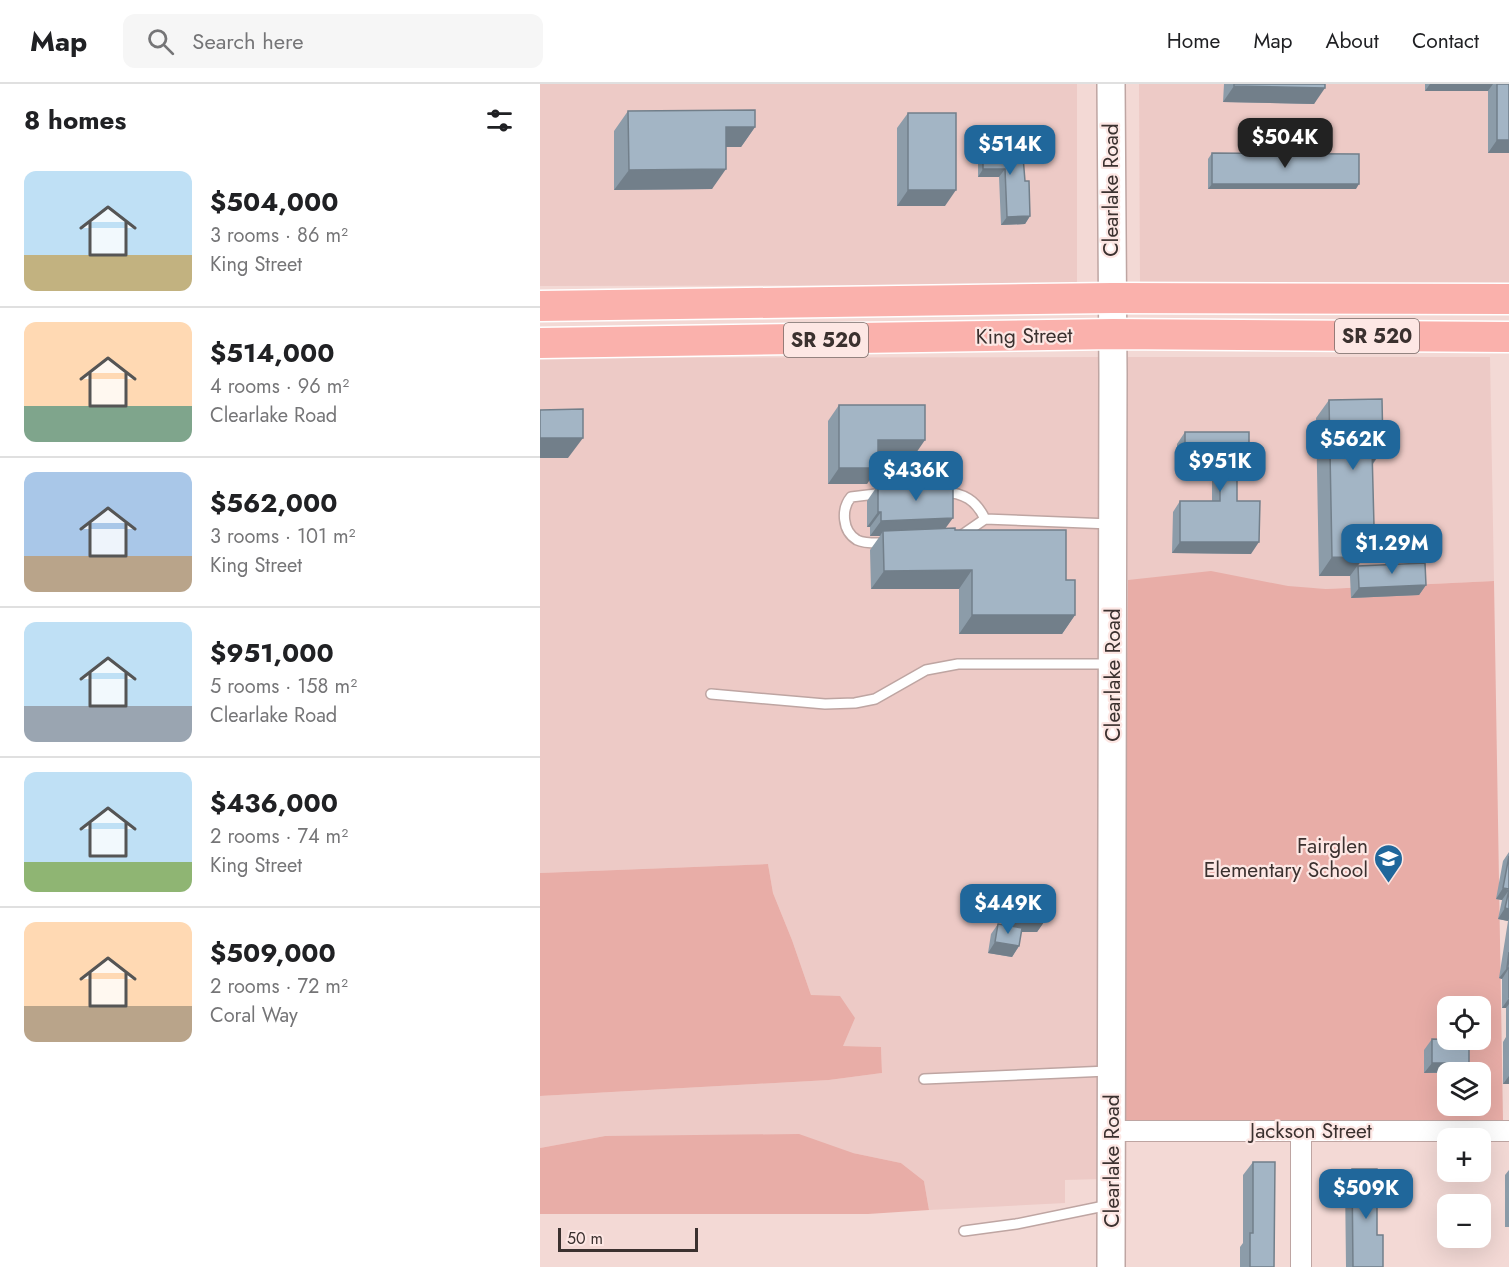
<!DOCTYPE html>
<meta charset="utf-8">
<style>
:root{--surface:#fff;--page:#f6f6f6;--text:#202124;--muted:#757577;--line:#e0e0e0;--accent:#20679b}
body{margin:0;font-family:Jost,sans-serif;background:var(--page);color:var(--text);height:100vh;display:flex;flex-direction:column;font-size:22px;white-space:nowrap}
*{box-sizing:border-box;margin:0}
p{font-size:20px;color:var(--muted)}
.icon{flex:none;width:33px;height:33px;fill:none;stroke:currentColor;stroke-width:2;stroke-linecap:round;stroke-linejoin:round}
.map{position:relative;flex:1;overflow:hidden}
.panel{display:flex;flex-direction:column;background:var(--surface);width:540px}
.panel>*{flex:none}
.fabs{position:absolute;left:897px;top:912px;display:grid;gap:12px}
.fabs a{display:grid;place-items:center;width:54px;height:54px;border-radius:12px;background:var(--surface);box-shadow:0 6px 24px #0002;font-size:30px}
.scale{position:absolute;left:18px;bottom:15px;width:140px;box-sizing:border-box;padding-left:6px;border:3px solid #3b312f;border-top:0;font-size:16px;line-height:21px;white-space:nowrap;color:#3b312f;-webkit-text-stroke:4px #fde7e4;paint-order:stroke}
.price{position:absolute;translate:-50% -51px;padding:0 14px;border-radius:12px;background:var(--accent);color:#fff;font-size:20px;line-height:39px;filter:drop-shadow(0 2px 3px #0008)}
.price::after{content:'';position:absolute;left:50%;top:36px;width:18px;height:14px;margin-left:-9px;background:inherit;clip-path:polygon(0 0,100% 0,50% 100%)}
.price.selected{background:#222;color:#fff}
ul{padding:0;list-style:none}
li{display:flex;align-items:center;gap:18px;height:150px;padding:0 24px}
li+li{border-top:2px solid var(--line)}
li span{display:grid;place-items:center;flex:none;width:168px;height:120px;border-radius:12px;color:#555}
li>.icon{margin-inline-start:auto}
span .icon{width:72px;height:72px;fill:#fffc;stroke-width:1}
li b{font-size:26px}
h2{display:flex;justify-content:space-between;align-items:center;height:72px;padding:0 24px;font-size:26px}
header{display:flex;align-items:center;gap:36px;box-sizing:border-box;height:84px;padding:0 30px;background:var(--surface);border-bottom:2px solid var(--line)}
header strong{font-size:28px}
nav{display:flex;gap:33px;margin-inline-start:auto;font-size:21px}
.search{width:420px;height:54px;background:var(--page);display:flex;align-items:center;gap:15px;box-sizing:border-box;padding:0 21px;border-radius:12px;color:var(--muted);font-size:22px}
main{display:flex;flex:1;min-height:0}
.map>svg:first-child{display:block}
.built{fill:#edcac6}
.green{fill:#e8ada7;fill-rule:evenodd}
.lines{fill:none;stroke-linecap:round;stroke-linejoin:round}
.lane-casing{stroke:#bea5a2;stroke-width:12}
.street-casing{stroke:#bea5a2;stroke-width:22}
.secondary-casing{stroke:#bea5a2;stroke-width:30}
.primary-casing{stroke:#fff;stroke-width:33}
.lane{stroke:#fff;stroke-width:9}
.street{stroke:#fff;stroke-width:20}
.secondary{stroke:#fff;stroke-width:27}
.primary{stroke:#fab1ac;stroke-width:30}
.wall{fill:#8c9ca9}
.shaded-wall{fill:#727f8a}
.building{fill:#a3b5c5;stroke:#727f8a;stroke-width:1.5}
.labels{text-anchor:middle;dominant-baseline:central;stroke-width:4.5;stroke-linejoin:round;paint-order:stroke}
.shield{fill:#fde7e4;stroke:#756865;stroke-width:1.5}
.shield-label{font-size:20px;font-weight:bold;fill:#3b312f}
.street-label{font-size:21px;fill:#3b312f;stroke:#fde7e4}
.poi-label{font-size:21px;fill:#3b312f;stroke:#fde7e4;text-anchor:end}
</style>
<header>
<strong>Map</strong>
<div class="search"><svg class="icon" aria-label="search" viewBox="0 0 24 24"><circle cx="10" cy="10" r="6"/><path d="M15 15l6 6"/></svg>Search here</div>
<nav><a>Home</a><a>Map</a><a>About</a><a>Contact</a></nav>
</header>
<main>
<section class="panel">
<h2>8 homes<svg class="icon" aria-label="filters" viewBox="0 0 24 24"><path d="M4 7h16M4 17h16"/><circle cx="9" cy="7" r="2"/><circle cx="15" cy="17" r="2"/></svg></h2>
<ul>
<li><span style="background:linear-gradient(#bfe0f5 70%,#c2b280 0)"><svg class="icon" aria-label="home" viewBox="0 0 24 24"><path d="M3 11l9-7 9 7M6 9v11h12V9"/></svg></span><div><b>$504,000</b><p>3 rooms · 86 m²</p><p>King Street</p></div></li>
<li><span style="background:linear-gradient(#ffd9b3 70%,#7fa58c 0)"><svg class="icon" aria-label="home" viewBox="0 0 24 24"><path d="M3 11l9-7 9 7M6 9v11h12V9"/></svg></span><div><b>$514,000</b><p>4 rooms · 96 m²</p><p>Clearlake Road</p></div></li>
<li><span style="background:linear-gradient(#a9c7e8 70%,#b9a48a 0)"><svg class="icon" aria-label="home" viewBox="0 0 24 24"><path d="M3 11l9-7 9 7M6 9v11h12V9"/></svg></span><div><b>$562,000</b><p>3 rooms · 101 m²</p><p>King Street</p></div></li>
<li><span style="background:linear-gradient(#bfe0f5 70%,#9aa5b1 0)"><svg class="icon" aria-label="home" viewBox="0 0 24 24"><path d="M3 11l9-7 9 7M6 9v11h12V9"/></svg></span><div><b>$951,000</b><p>5 rooms · 158 m²</p><p>Clearlake Road</p></div></li>
<li><span style="background:linear-gradient(#bfe0f5 75%,#8fb573 0)"><svg class="icon" aria-label="home" viewBox="0 0 24 24"><path d="M3 11l9-7 9 7M6 9v11h12V9"/></svg></span><div><b>$436,000</b><p>2 rooms · 74 m²</p><p>King Street</p></div></li>
<li><span style="background:linear-gradient(#ffd9b3 70%,#b9a48a 0)"><svg class="icon" aria-label="home" viewBox="0 0 24 24"><path d="M3 11l9-7 9 7M6 9v11h12V9"/></svg></span><div><b>$509,000</b><p>2 rooms · 72 m²</p><p>Coral Way</p></div></li>
</ul>
</section>
<div class="map">
<svg width="969" height="1183" viewBox="0 0 969 1183">
<rect width="100%" height="100%" fill="#f3d9d5"/>
<path class="built" d="M0 0H537V201L0 202Z
M599 0H969V200L600 201Z
M564 273 562 1095 525 1096V1119L389 1126 384 1097 361 1079 313 1069 65 1052 0 1064V1012L289 996 342 989 341 963 303 962 271 911 252 856 233 809 228 780 0 789V274Z
M588 273H950L954 497 786 505 588 496Z"/>
<path class="green" d="M671 487 748 502 786 505 954 497 963 1037H582L588 496ZM908 922H940V956H908ZM908 988H940V1022H908Z
M228 780 233 809 252 856 271 911 300 912 315 934 303 962 341 963 342 989 289 996 0 1012V789Z
M259 1050 313 1069 361 1079 384 1097 389 1126 328 1130H0V1064L65 1052Z"/>
<g class="lines">
<defs>
<path id="lane" d="M403 408C424 409 436 416 445 435
M344 409 311 413C301 425 302 447 317 456 325 460 336 459 346 459
M419 453 445 435 571 440
M171 610 285 620 315 619 335 615 386 586 418 580H570
M384 995 568 987
M424 1147 476 1140 569 1121"/>
<path id="street" d="M572 1047H969
M761 1047V1183"/>
<path id="secondary" d="M571 0 573 289 571 1183"/>
<path id="primary" d="M0 222 572 214 969 215
M0 259 573 250 969 253"/>
</defs>
<use href="#lane" class="lane-casing"/>
<use href="#street" class="street-casing"/>
<use href="#secondary" class="secondary-casing"/>
<use href="#primary" class="primary-casing"/>
<use href="#lane" class="lane"/>
<use href="#street" class="street"/>
<use href="#secondary" class="secondary"/>
<use href="#primary" class="primary"/>
</g>
<path class="wall" d="M684 0H785L774 20 683 18Z
M885 0H969V69H948V7H885Z
M88 27 215 43 201 63H186L172 105 74 106V47Z
M368 29 405 122H357V44Z
M443 60 485 97 490 132 485 140 461 141 459 93H438V68Z
M672 69 816 105H668V75Z
M789 316 843 365 833 380 822 458 823 474 818 482 886 501 879 511 811 514 810 492H779L776 334Z
M299 321 374 372H338L327 400H288V337Z
M645 348 701 389H697V417L711 470 632 469 633 428 640 417H672V388H637V360Z
M338 401 406 445 415 446 526 496 535 531 522 550H419V505H331L330 466 340 452H330V443H327V417Z
M969 768V1000H963V958L966 953V924H962V895L959 894 968 837 958 835 962 816 956 815 963 777Z
M474 812 504 838 497 848H481L479 862 472 873 448 869 451 850 458 840 467 841V823Z
M892 955 908 989H884V966Z
M713 1078 734 1183H700V1163L703 1159V1091Z
M812 1085 843 1183H806L805 1096Z
M969 1086V1143H965V1091Z"/>
<path class="shaded-wall" d="M890 0H953L948 7H885Z
M694 2 785 4 774 20 683 18Z
M186 43H215L201 63H172Z
M957 56H969V69H948Z
M186 85 172 105 74 106 89 86Z
M443 85H465L459 93H438Z
M672 100H819L816 105H668Z
M368 106H416L405 122H357Z
M490 132 485 140 461 141 467 133Z
M0 354H43L28 374H0Z
M338 356H385L374 372H327Z
M832 365H843L830 383Z
M645 377H680L672 388H637Z
M709 378 701 389 689 390 697 379Z
M299 384H338L327 400H288Z
M338 428H341L330 443H327Z
M413 434 402 449 343 447 340 452H330L341 437Z
M822 442H834L821 460Z
M640 458H719L711 470 632 469Z
M792 473 823 474 810 492H779Z
M432 486 419 505H331L344 487Z
M886 501 879 511 811 514 819 504Z
M432 531H535L522 550H419Z
M963 804 969 806 962 816 956 815Z
M965 824 969 825V835L968 837 958 835Z
M474 838H504L497 848H467Z
M455 858 479 862 472 873 448 869Z
M967 884H969L962 895 959 894Z
M969 914V920L966 924H962Z
M892 979H929L923 988 884 989Z
M969 992V1000H963Z"/>
<path class="building" d="M694 0H785V4L694 2Z
M957 0H969V56H957Z
M215 26V43H186V85L89 86 88 27Z
M368 29H416V106H368Z
M443 60H482L485 97H489L490 132 467 133 465 85H443Z
M672 69 819 70V100H672Z
M842 315 843 365H832L834 442H822L823 474 792 473 789 316Z
M299 321H385V356H338V384H299Z
M43 325V354H0V326Z
M645 348H709V378L697 379V417H720L719 458H640V417H680V377H645Z
M413 399V434L341 437V428H338V401Z
M415 444V446H526V496H535V531H432V486L344 487 343 447Z
M885 479 886 501 819 504 818 482Z
M969 772V805L963 804Z
M969 806V825L965 824Z
M474 812H504V838H474Z
M458 840 482 844 479 862 455 858Z
M969 868V914V884H967Z
M892 955 929 956V979H892Z
M713 1078H735L734 1183H710V1149H713Z
M812 1085H837V1151H843V1183H813Z"/>
<defs>
<symbol id="school-pin" viewBox="-11 -11 22 30"><path d="M0 17L-7.5 6A9.5 9.5 0 1 1 7.5 6Z" fill="#20679b" stroke="#fde7e4"/><path d="M0-5L7-2L0 1L-7-2ZM-4 1L0 2.5L4 1V4Q0 6-4 4Z" fill="#fff"/></symbol>
</defs>
<g fill-rule="evenodd">
<use href="#school-pin" x="832" y="758" width="33" height="45"/>
</g>
<g class="labels">
<g class="shield">
<rect x="795" y="235" width="84" height="34" rx="4.5"/>
<rect x="244" y="239" width="84" height="34" rx="4.5"/>
</g>
<g class="shield-label">
<text x="837" y="252">SR 520</text>
<text x="286" y="256">SR 520</text>
</g>
<g class="street-label">
<text transform="translate(571 106) rotate(-90)">Clearlake Road</text>
<text transform="translate(484 252) rotate(-1)">King Street</text>
<text transform="translate(573 591) rotate(-90)">Clearlake Road</text>
<text x="771" y="1047">Jackson Street</text>
<text transform="translate(572 1077) rotate(-90)">Clearlake Road</text>
</g>
<g class="poi-label">
<text x="828" y="762">Fairglen<tspan x="828" dy="24">Elementary School</tspan></text>
</g>
</g>
</svg>
<div class="fabs">
<a><svg class="icon" aria-label="locate" viewBox="0 0 24 24"><circle cx="12" cy="12" r="6"/><path d="M12 2v4M12 18v4M2 12h4M18 12h4"/></svg></a>
<a><svg class="icon" aria-label="layers" viewBox="0 0 24 24"><path d="M12 4l9 5-9 5-9-5zM3 14l9 5 9-5"/></svg></a>
<a>+</a>
<a>−</a>
</div>
<div class="scale">50 m</div>
<b class="price selected" style="left:745px;top:85px">$504K</b>
<b class="price" style="left:470px;top:92px">$514K</b>
<b class="price" style="left:813px;top:387px">$562K</b>
<b class="price" style="left:680px;top:409px">$951K</b>
<b class="price" style="left:376px;top:418px">$436K</b>
<b class="price" style="left:852px;top:491px">$1.29M</b>
<b class="price" style="left:468px;top:851px">$449K</b>
<b class="price" style="left:826px;top:1136px">$509K</b>
</div>
</main>
